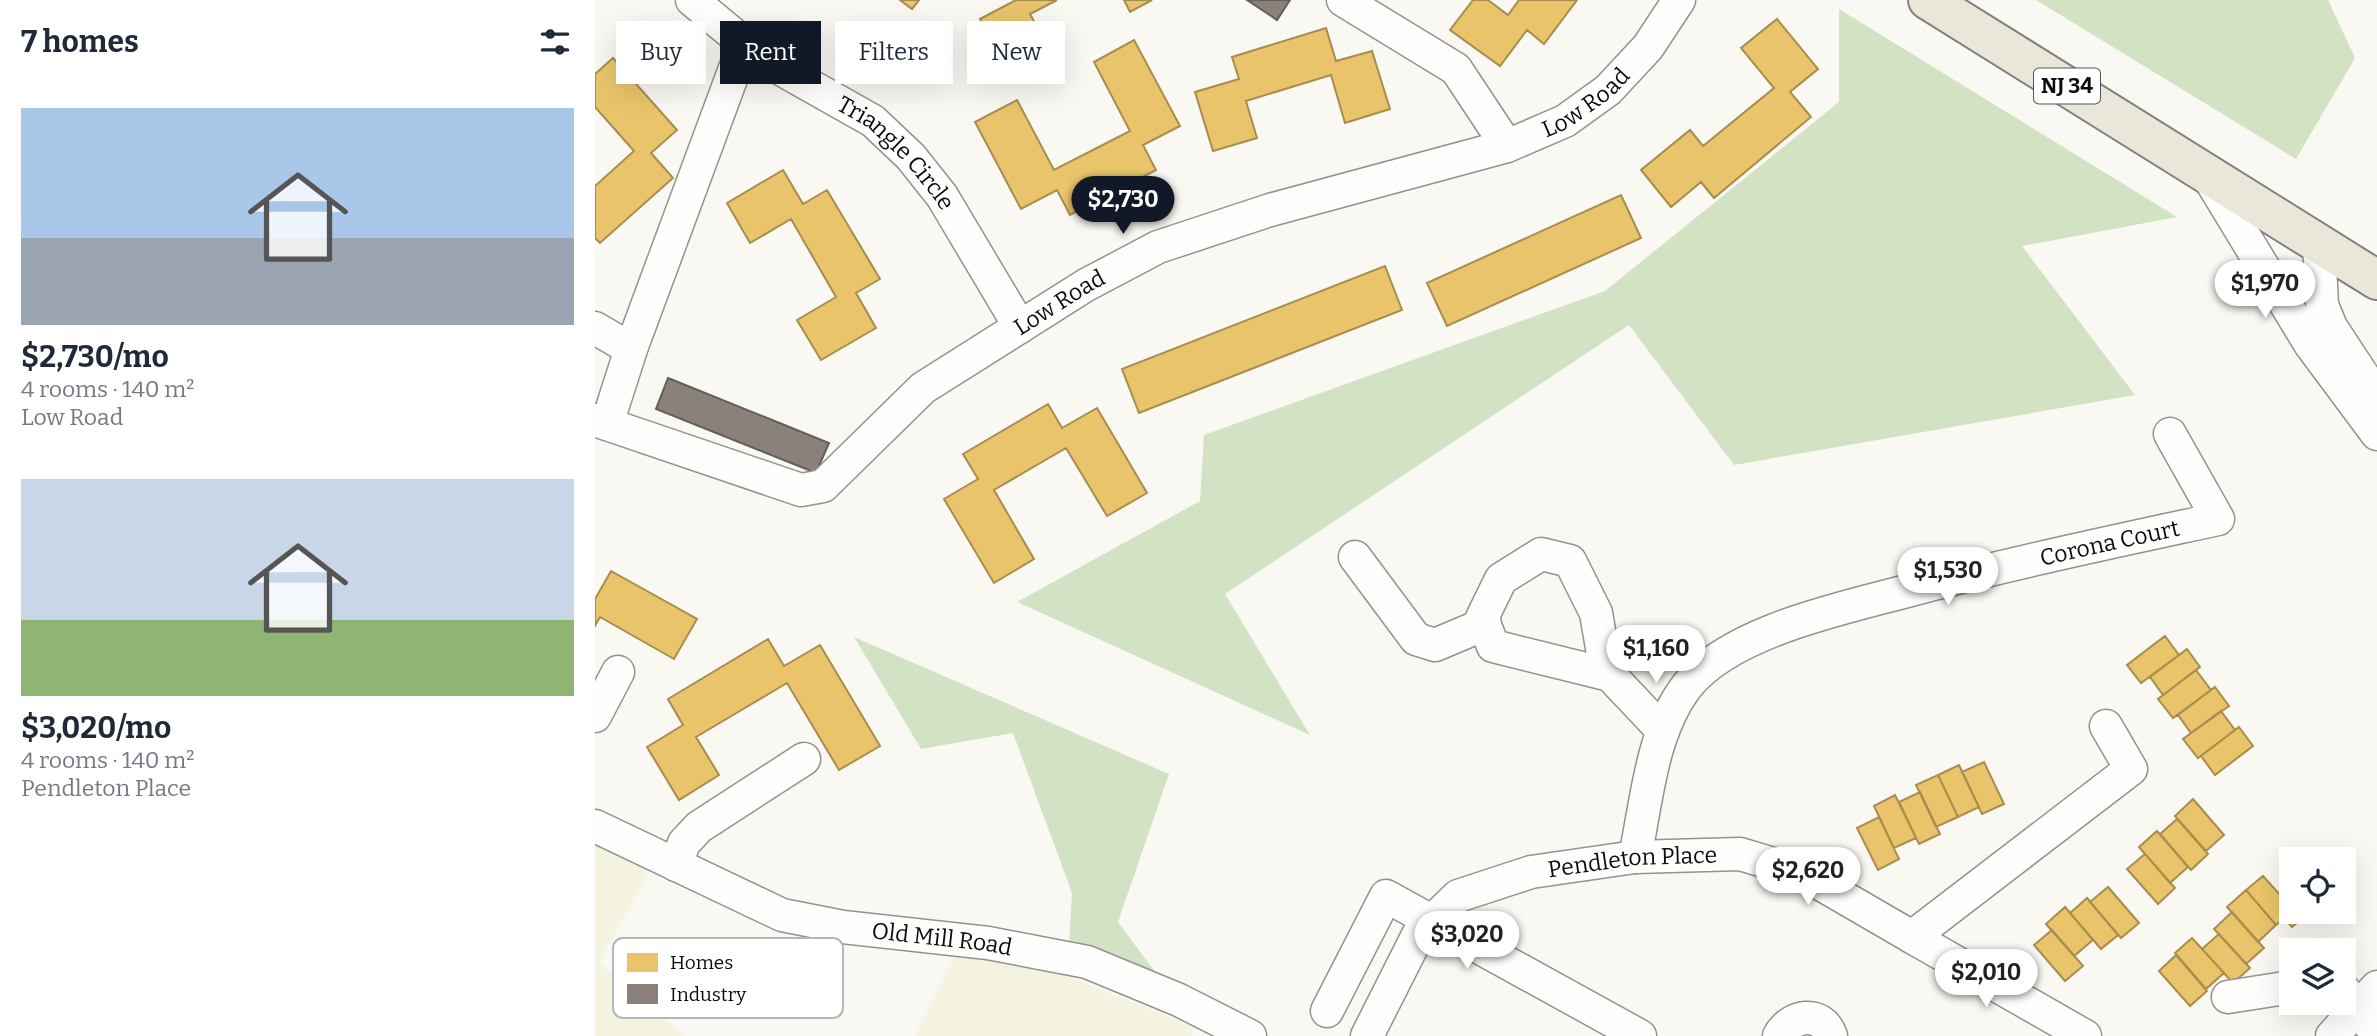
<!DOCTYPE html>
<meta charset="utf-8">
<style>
:root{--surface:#fff;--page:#f6f6f7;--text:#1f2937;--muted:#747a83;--accent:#111827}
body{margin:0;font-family:Bitter,serif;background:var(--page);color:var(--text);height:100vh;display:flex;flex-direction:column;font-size:26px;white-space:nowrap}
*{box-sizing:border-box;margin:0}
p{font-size:23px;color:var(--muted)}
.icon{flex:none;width:38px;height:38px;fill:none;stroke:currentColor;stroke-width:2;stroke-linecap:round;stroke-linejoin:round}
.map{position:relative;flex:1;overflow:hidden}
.details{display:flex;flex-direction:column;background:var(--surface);width:595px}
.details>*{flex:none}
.top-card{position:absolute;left:21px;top:21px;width:665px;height:63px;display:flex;gap:14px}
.buttons{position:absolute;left:1684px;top:847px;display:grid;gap:14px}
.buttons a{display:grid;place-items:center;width:77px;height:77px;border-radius:0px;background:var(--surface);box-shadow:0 7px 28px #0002;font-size:35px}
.price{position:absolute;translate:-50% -60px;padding:0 16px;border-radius:24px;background:#fff;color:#222;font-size:23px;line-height:46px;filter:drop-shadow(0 2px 4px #0008)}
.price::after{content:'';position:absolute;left:50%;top:42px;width:21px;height:16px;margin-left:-10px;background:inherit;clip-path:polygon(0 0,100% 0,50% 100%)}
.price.selected{background:var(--accent);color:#fff}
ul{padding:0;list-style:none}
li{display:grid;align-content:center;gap:14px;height:371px;padding:0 21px}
li span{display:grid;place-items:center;height:217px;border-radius:0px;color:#555}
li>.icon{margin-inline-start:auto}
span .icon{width:126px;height:126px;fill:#fffc;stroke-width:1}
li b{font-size:30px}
h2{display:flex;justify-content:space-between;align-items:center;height:84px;padding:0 21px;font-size:30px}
.chip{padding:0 24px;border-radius:0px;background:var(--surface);box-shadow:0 7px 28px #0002;font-size:24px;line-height:63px}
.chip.selected{background:var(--accent);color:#fff}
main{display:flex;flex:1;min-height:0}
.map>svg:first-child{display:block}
.farmland{fill:#f4f3e0}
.forest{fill:#d2e3c3}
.homes{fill:#e9c46a;stroke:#a78d4e;stroke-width:2}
.industry{fill:#8a817c;stroke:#645e5a;stroke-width:2}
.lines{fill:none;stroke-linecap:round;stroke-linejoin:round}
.minor-casing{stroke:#939290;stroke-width:35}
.major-casing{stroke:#80807d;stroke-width:42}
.minor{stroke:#fefefd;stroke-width:32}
.major{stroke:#eae7da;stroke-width:38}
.labels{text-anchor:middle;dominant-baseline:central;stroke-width:7;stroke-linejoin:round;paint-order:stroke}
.shield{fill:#fff;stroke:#555;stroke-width:2}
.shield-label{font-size:21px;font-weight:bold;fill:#0c0c0c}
.street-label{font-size:23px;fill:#0c0c0c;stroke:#fff}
.key{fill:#fff;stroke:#b6b6b6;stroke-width:2}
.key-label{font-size:19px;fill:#0c0c0c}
</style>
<main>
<section class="details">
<h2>7 homes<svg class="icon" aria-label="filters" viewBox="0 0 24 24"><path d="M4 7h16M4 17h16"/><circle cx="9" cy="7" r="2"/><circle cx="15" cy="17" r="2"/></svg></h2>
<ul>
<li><span style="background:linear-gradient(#a9c7e8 60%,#9aa5b1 0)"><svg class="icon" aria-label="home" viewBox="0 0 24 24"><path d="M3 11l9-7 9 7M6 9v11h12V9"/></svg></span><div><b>$2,730/mo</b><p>4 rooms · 140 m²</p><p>Low Road</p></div></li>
<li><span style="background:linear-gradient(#c9d6e8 65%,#8fb573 0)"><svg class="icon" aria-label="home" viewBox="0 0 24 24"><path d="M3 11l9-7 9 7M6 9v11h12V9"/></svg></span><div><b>$3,020/mo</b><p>4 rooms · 140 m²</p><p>Pendleton Place</p></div></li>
</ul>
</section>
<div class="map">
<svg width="1782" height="1036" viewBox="0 0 1782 1036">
<rect width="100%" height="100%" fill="#faf8f2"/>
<path class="farmland" d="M0 832 61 859 4 963 90 1036H0Z
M367 942 472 976 600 1027 595 1036H320Z"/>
<path class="forest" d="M1441 0H1733L1760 58 1701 159Z
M1244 9 1582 217 1427 246 1540 395 1139 465 1034 325 630 594 715 735 422 602 605 501 609 435 1010 291 1244 102Z
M259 637 574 774 523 922 566 980 474 942 477 893 418 733 326 749Z"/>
<path class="homes" d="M305 0H324L317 9Z
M421 0H462L435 14 455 51 414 73 385 19Z
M529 0H557L535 12Z
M878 0H893L913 15 924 0H982L949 44 932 30 905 66 855 30Z
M1182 19 1223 69 1195 92 1216 117 1119 198 1106 182 1076 207 1046 170 1095 130 1108 146 1179 88 1146 48Z
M731 28 741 61 777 51 795 109 750 123 736 75 651 101 662 138 618 151 600 92 644 79 637 57Z
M539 40 585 126 548 145 561 170 475 215 462 190 426 209 380 122 422 100 459 170 535 131 499 62Z
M18 58 82 130 56 153 78 178 5 243 0 238V186L39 151 0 107V74Z
M188 170 208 204 232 190 285 279 261 293 281 328 226 360 202 320 241 297 196 219 155 243 132 203Z
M1026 195 1046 238 852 326 832 283Z
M790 266 807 310 544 413 527 369Z
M453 404 467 428 502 408 552 493 512 516 471 448 399 490 439 559 399 583 349 499 383 479 368 454Z
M16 571 102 619 79 659 5 617 0 626V599Z
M1570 636 1584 655 1546 683 1532 665Z
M173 639 189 666 225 645 285 746 244 770 192 683 101 737 124 775 84 800 52 747 88 725 73 699Z
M1592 649 1605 667 1568 695 1555 677Z
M1601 670 1616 690 1578 718 1563 699Z
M1620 687 1634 706 1596 733 1583 715Z
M1626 711 1640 730 1603 758 1588 739Z
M1644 727 1658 746 1620 775 1606 756Z
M1389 762 1409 804 1387 814 1367 772Z
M1364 765 1384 807 1363 817 1343 775Z
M1343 775 1363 817 1341 827 1321 785Z
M1325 792 1345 834 1324 844 1304 802Z
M1300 795 1321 838 1299 848 1279 806Z
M1598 799 1629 835 1611 851 1580 816Z
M1284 817 1304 859 1283 870 1262 828Z
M1582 819 1613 854 1596 870 1565 834Z
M1562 831 1593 867 1575 883 1544 847Z
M1550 854 1580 888 1563 904 1532 869Z
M1668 876 1696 907V912L1707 919 1697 927 1689 918 1681 925 1651 890Z
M1513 887 1544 923 1526 938 1495 902Z
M1651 890 1681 925 1663 942 1632 907Z
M1492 898 1523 935 1506 949 1475 913Z
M1470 907 1498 940 1479 956 1451 924Z
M1637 912 1669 948 1651 964 1619 929Z
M1457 930 1488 966 1470 981 1439 945Z
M1624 934 1655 968 1638 983 1607 949Z
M1597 938 1629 973 1611 989 1580 953Z
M1581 955 1612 991 1595 1006 1564 971Z"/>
<path class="industry" d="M652 0H695L682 20Z
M73 378 234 443 221 473 61 409Z"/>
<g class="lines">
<defs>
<g id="minor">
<path id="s1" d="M97 0 168 59 278 121 316 157 347 196 425 327"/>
<path d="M748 0 861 69 912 146"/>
<path d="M1611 173 1715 344 1782 434"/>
<path d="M1724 243 1727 305 1736 327 1782 397"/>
<path d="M0 328 36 349"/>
<path id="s2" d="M0 420 206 490 228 486 328 388 491 285 563 247 675 210 912 146 970 121 1013 90 1053 47 1084 0"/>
<path d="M12 424 36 349 149 44"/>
<path d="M946 554 975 561 1001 613 1011 671 1015 675 898 646 887 618 906 579Z"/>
<path d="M760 557 821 639 840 645 890 624"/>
<path d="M1015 675 1068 731"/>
<path d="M0 716 23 672"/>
<path id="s3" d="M0 826 187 915 248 927 393 943 492 962 584 1000 655 1036"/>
<path id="s4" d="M1040 857C1052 800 1056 733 1092 686 1135 632 1244 609 1308 592 1412 564 1517 542 1623 519L1575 434"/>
<path d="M81 865 89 843 104 827 209 759"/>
<path d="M1317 937 1490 1036"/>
<path d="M1748 989 1782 1034"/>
<path d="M1633 997 1696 987"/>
<path d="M732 1011 791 896 1045 1036"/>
<path id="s5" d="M772 1036 823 935 863 896 936 872 1040 857 1145 854 1205 872 1317 937 1536 769 1511 726"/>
<path d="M1184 1036C1195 1015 1227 1009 1236 1036"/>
<path d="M1737 1036 1782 987"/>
</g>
<path id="major" d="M1333 0 1782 280"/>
</defs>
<use href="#minor" class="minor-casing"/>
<use href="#major" class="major-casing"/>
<use href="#minor" class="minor"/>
<use href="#major" class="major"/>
</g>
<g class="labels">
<rect class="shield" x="1439" y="68.5" width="66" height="35" rx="5"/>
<g class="shield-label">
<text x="1472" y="86">NJ 34</text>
</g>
<g class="street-label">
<text stroke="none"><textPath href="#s2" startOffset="1108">Low Road</textPath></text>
<text stroke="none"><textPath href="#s1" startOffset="257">Triangle Circle</textPath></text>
<text stroke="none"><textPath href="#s2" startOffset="541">Low Road</textPath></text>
<text stroke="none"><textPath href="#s4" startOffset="632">Corona Court</textPath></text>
<text stroke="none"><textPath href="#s5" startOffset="348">Pendleton Place</textPath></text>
<text stroke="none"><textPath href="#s3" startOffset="369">Old Mill Road</textPath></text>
</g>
</g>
<rect x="18" y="938" width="230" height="80" rx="10" class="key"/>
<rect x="32" y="953" width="31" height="19" fill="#e9c46a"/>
<rect x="32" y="984" width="31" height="20" fill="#8a817c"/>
<g class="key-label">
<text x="75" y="969">Homes</text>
<text x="75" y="1001">Industry</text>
</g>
</svg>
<div class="buttons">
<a><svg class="icon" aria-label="locate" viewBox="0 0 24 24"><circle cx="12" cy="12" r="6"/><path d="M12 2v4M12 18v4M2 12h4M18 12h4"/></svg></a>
<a><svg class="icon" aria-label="layers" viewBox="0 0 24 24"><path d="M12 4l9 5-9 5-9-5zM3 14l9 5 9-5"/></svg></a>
</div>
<b class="price selected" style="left:528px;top:236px">$2,730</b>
<b class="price" style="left:1670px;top:320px">$1,970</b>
<b class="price" style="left:1353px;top:607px">$1,530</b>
<b class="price" style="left:1061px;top:685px">$1,160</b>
<b class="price" style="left:1213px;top:907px">$2,620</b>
<b class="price" style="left:872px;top:971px">$3,020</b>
<b class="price" style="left:1391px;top:1009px">$2,010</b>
<div class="top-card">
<a class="chip">Buy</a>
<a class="chip selected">Rent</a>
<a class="chip">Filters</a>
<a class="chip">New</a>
</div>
</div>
</main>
